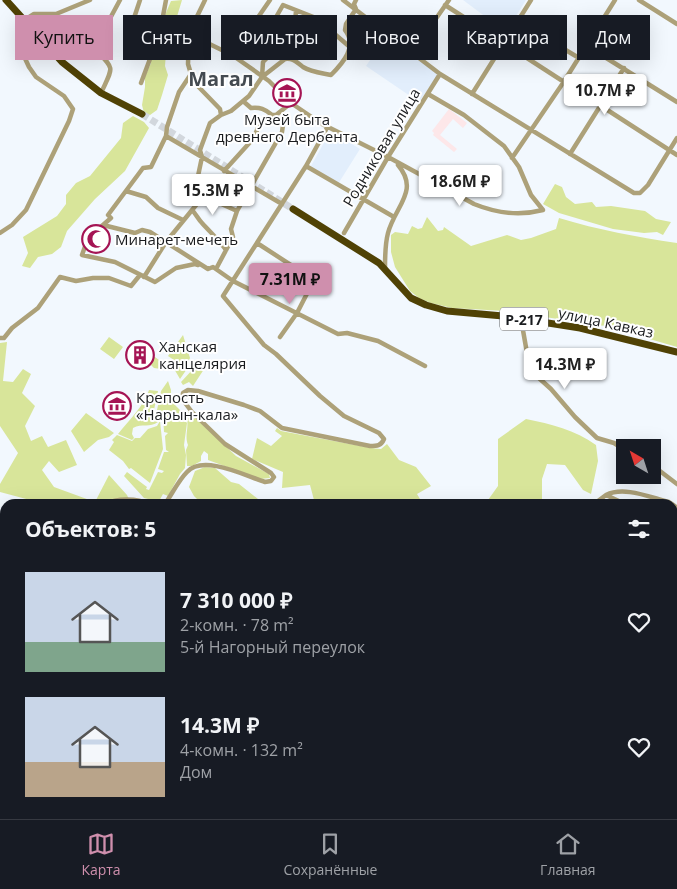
<!DOCTYPE html>
<html lang="ru">
<meta charset="utf-8">
<style>
:root{--surface:#171b24;--page:#20242c;--text:#f1f3f6;--muted:#9ea1a6;--line:#363941;--accent:#cf8fad}
body{margin:0;font-family:"Open Sans",sans-serif;background:var(--page);color:var(--text);height:100vh;display:flex;flex-direction:column;font-size:19px;white-space:nowrap}
*{box-sizing:border-box;margin:0}
p{font-size:16px;color:var(--muted)}
.icon{flex:none;width:28px;height:28px;fill:none;stroke:currentColor;stroke-width:2;stroke-linecap:round;stroke-linejoin:round}
.map{position:relative;flex:1;overflow:hidden}
.panel{position:absolute;left:0px;top:499px;width:678px;height:321px;display:flex;flex-direction:column;background:var(--surface);border-radius:15px 15px 0 0;box-shadow:0 5px 20px #0002}
.panel>*{flex:none}
.banner{position:absolute;left:15px;top:15px;width:648px;height:45px;display:flex;gap:10px}
.needle{width:32px;rotate:321deg}
.controls{position:absolute;left:616px;top:439px;display:grid;gap:10px}
.controls a{display:grid;place-items:center;width:45px;height:45px;border-radius:0px;background:var(--surface);box-shadow:0 5px 20px #0002;font-size:25px}
.price{position:absolute;translate:-50% -42px;padding:0 11px;border-radius:5px;background:#fff;color:#222;font-size:16px;line-height:32px;filter:drop-shadow(0 1px 2px #0008)}
.price::after{content:'';position:absolute;left:50%;top:30px;width:15px;height:11px;margin-left:-8px;background:inherit;clip-path:polygon(0 0,100% 0,50% 100%)}
.price.current{background:var(--accent);color:#111}
ul{padding:0;list-style:none}
li{display:flex;align-items:center;gap:15px;height:125px;padding:0 25px}
li span{display:grid;place-items:center;flex:none;width:140px;height:100px;border-radius:0px;color:#555}
li>.icon{margin-inline-start:auto}
span .icon{width:60px;height:60px;fill:#fffc;stroke-width:1}
li b{font-size:21px}
h2{display:flex;justify-content:space-between;align-items:center;height:60px;padding:0 25px;font-size:21px}
.pill{padding:0 18px;border-radius:0px;background:var(--surface);box-shadow:0 5px 20px #0002;font-size:18px;line-height:45px}
.pill.current{background:var(--accent);color:#111}
.dock{display:flex;justify-content:space-around;align-items:center;height:70px;border-top:1px solid var(--line);background:var(--surface);font-size:14px;color:var(--muted)}
.dock a{display:grid;justify-items:center;gap:2px}
.dock .current{color:var(--accent)}
.map>svg:first-child{display:block}
.built{fill:#e2eefc}
.medical{fill:#fde7e9}
.green{fill:#d8e59a}
.lines{fill:none;stroke-linecap:round;stroke-linejoin:round}
.highway-tunnel{stroke:#d2d7dd;stroke-width:7;stroke-dasharray:7 3.5;stroke-linecap:butt}
.minor{stroke:#ada179;stroke-width:4.5}
.highway{stroke:#504205;stroke-width:7}
.labels{text-anchor:middle;dominant-baseline:central;stroke-width:4;stroke-linejoin:round;paint-order:stroke}
.shield{fill:#fff;stroke:#5f6062;stroke-width:1}
.shield-label{font-size:14px;font-weight:bold;fill:#1a1c1f}
.poi-label{font-size:15px;fill:#1a1c1f;stroke:#fff;text-anchor:start}
.street-label{font-size:15px;fill:#1a1c1f;stroke:#fff}
.district-label{font-size:20px;font-weight:bold;fill:#454b51;stroke:#fff}
</style>
<div class="map">
<svg width="677" height="819" viewBox="0 0 677 819">
<rect width="100%" height="100%" fill="#f2f8fe"/>
<path class="built" d="M463 0H526L506 32Z
M387 35 440 72 419 102 366 66Z
M334 133 360 149 338 184 311 166 326 139Z"/>
<path class="medical" d="M449 109 467 123 463 128 453 119 440 135 457 149 454 152 433 135 434 133 432 131Z"/>
<path class="green" d="M182 0 166 53 165 66 168 75 162 95 157 110 150 115 144 113 142 105 145 87V77L151 63V48L171 1Z
M133 116 144 122 149 128 125 171 95 199 67 231 61 247 52 254 38 257 30 268 22 266 28 253 23 237 57 216 66 204V195L76 183 90 176 121 138 123 123Z
M555 184 562 187 566 197 575 204 592 202 596 207 611 206 645 211 656 219 671 222 663 235 657 232 644 233 613 229 559 213 543 204Z
M427 217 438 231 443 230 444 227 471 246 507 235 521 240 531 238 556 229 559 218C599 230 636 237 677 243V347L605 326 505 311 452 308 431 303 419 298 410 291 395 267 391 252V235L395 232 408 234 412 226 418 229 422 228Z
M183 335 190 358 188 362 189 366 180 379 173 367 177 362 168 356Z
M109 337 123 347 114 359 100 349Z
M7 342 3 381 13 382 23 369 31 374 22 393 35 406 25 426 31 441 42 436 48 447 66 440 77 465 59 472 49 461 42 470 54 487 95 502 109 475 127 495 131 504H32L30 500 0 492V484L18 453 0 426V343Z
M151 354 163 363 161 369 154 368 143 357 145 355Z
M210 360 193 386 189 382 183 385 181 382 194 368 198 367 201 363Z
M168 381 171 390V401L182 412V417L187 423 184 445 186 455 185 468 180 474 168 496 163 494 158 503 152 504V500L144 498 124 476 127 472 147 487 146 489 149 490 158 472 162 473 164 471 158 469 164 452H169L166 450 165 436 168 433 164 432 163 415 157 410 161 391Z
M149 390 158 391 154 410 160 418 157 420 158 422C150 428 142 423 133 428L132 434 134 438 132 440 118 434C129 420 144 406 149 390Z
M185 410 193 415 191 418 192 419 195 417 236 456 269 474 270 478 260 479 208 460V454L204 451 201 456V461L192 466H187L186 450 188 445C184 435 190 426 186 416L189 415Z
M86 413 114 433 109 437 98 440 84 452 71 431Z
M526 419C551 424 575 430 596 445L598 461 591 494 583 490 565 465 547 464 542 479V504H489L488 500 498 486V439Z
M160 421 163 449 150 483 131 468 129 469 123 461 109 450 114 442 112 440 117 435 132 441 135 438H140L148 429 157 426Z
M277 428 281 431 371 448 381 449 387 444 399 460 416 467 431 486 417 494 423 504H289L314 500 310 485 282 488 283 472 252 459 257 438 271 446 282 436 275 431Z
M205 467 215 468 231 482 239 484 258 499V504H202L194 496 189 487 195 471Z
M5 605V815H63V819H0V615Z
M672 660 677 661V730H673Z
M157 815H469L466 819H157Z"/>
<g class="lines">
<path class="highway-tunnel" d="M142 114 293 209"/>
<path class="minor" d="M343 0 440 74 634 193H640L648 185 677 138
M639 0 677 24
M445 5 677 155
M520 18 549 40 579 58
M271 26 283 5 316 18 351 48
M252 27 259 33 261 43 269 56 263 62 262 77
M259 33 266 28
M189 34 232 55 269 81 291 103 322 124 388 157 474 204C496 213 520 216 543 210L531 195 519 167 504 146 464 115 428 94
M134 39V18L140 0
M587 46 677 102
M412 53 449 0
M232 55 270 0
M285 59C294 58 296 62 303 67 311 72 322 73 331 75 343 63 358 46 345 30L346 24 356 9 354 4 356 0
M189 77 179 92 167 127 166 136 151 167 143 168 108 215 111 218 88 238 82 255 115 262 155 282 176 268 195 264 198 265
M189 77 191 74 188 64 189 33 205 0
M189 77 220 109 221 115
M141 83 160 32 166 0
M101 93C114 65 115 70 94 48L120 0
M472 94 531 0
M243 101 251 108C260 107 265 109 272 115
M166 136 282 204
M570 154 624 68
M512 158 563 83 615 0
M306 166 394 217
M224 171 253 139 258 128 271 115H276L291 103
M126 191 146 197 158 208 183 220
M201 199 211 206 217 202 237 211
M192 210C196 214 198 219 202 223 210 232 219 240 226 250
M103 225 135 233 142 230 150 232 208 269 213 267 233 281 338 334 347 333 378 341 425 366
M0 233 12 225 26 210 69 121 73 109 64 96 36 77 29 67 22 52 19 33 23 21 34 14H56L90 0
M344 233 388 157 440 74
M257 243 314 280 297 313 280 337
M385 268C385 257 385 244 388 233 395 206 420 191 398 165
M216 269 233 237 231 229 237 211 282 132 283 125 276 115
M144 277 166 242 201 199 193 190 198 176 202 157 200 150 210 123 221 115 231 111 249 96 262 77 285 59 290 50V32L295 22 296 11
M521 319 530 370 551 389 575 417 597 438 614 443 625 450
M0 338H4L12 328 38 308 60 277 76 281 93 278H109L131 286 140 275
M652 465 677 484
M106 504C116 498 138 498 148 504
M162 504 167 501C173 492 179 480 187 472 203 454 246 476 265 482L271 481 274 477 271 473 225 444 192 412 182 399 183 393 188 390 198 391 244 405 260 411 282 428 370 446C377 446 381 446 384 439L379 433 344 416 320 396 276 354 264 345 223 296 306 166 328 126
M594 504 606 495
M625 504 606 495C624 486 649 497 669 502L672 504
M672 504 677 508
M672 529 677 534
M0 558 5 569"/>
<path class="highway" d="M6 0 62 62 101 93 142 114
M293 209 379 263 411 298 426 305 447 311 503 316 580 328 677 352"/>
</g>
<defs>
<symbol id="museum-ring" viewBox="-11 -11 22 22"><circle r="9.5" fill="#fff" stroke="#a51454" stroke-width="1.5"/><path d="M0-6L6-3V-2H-6V-3ZM-5-1h2V3h-2ZM-1-1h2V3h-2ZM3-1h2V3H3ZM-6 4H6V6H-6Z" fill="#a51454"/></symbol>
<symbol id="mosque-ring" viewBox="-11 -11 22 22"><circle r="9.5" fill="#fff" stroke="#a51454" stroke-width="1.5"/><path d="M3.5-4.9A6 6 0 1 0 3.5 4.9A5 5 0 1 1 3.5-4.9Z" fill="#a51454"/></symbol>
<symbol id="building-ring" viewBox="-11 -11 22 22"><circle r="9.5" fill="#fff" stroke="#a51454" stroke-width="1.5"/><path d="M-4-6H4V6H1V3H-1V6H-4ZM-2.5-4.3h1.7v1.8h-1.7ZM.8-4.3h1.7v1.8H.8ZM-2.5-1h1.7V.8h-1.7ZM.8-1h1.7V.8H.8Z" fill="#a51454"/></symbol>
</defs>
<g fill-rule="evenodd">
<use href="#museum-ring" x="271" y="77" width="32" height="32"/>
<use href="#mosque-ring" x="80" y="223" width="32" height="32"/>
<use href="#building-ring" x="124" y="339" width="32" height="32"/>
<use href="#museum-ring" x="101" y="390" width="32" height="32"/>
</g>
<g class="labels">
<rect class="shield" x="500" y="307.5" width="48" height="23" rx="4"/>
<g class="shield-label">
<text x="524" y="319">Р-217</text>
</g>
<g class="poi-label">
<text x="287" y="119" text-anchor="middle">Музей быта<tspan x="287" dy="17">древнего Дербента</tspan></text>
<text x="115" y="239">Минарет-мечеть</text>
<text x="159" y="346">Ханская<tspan x="159" dy="17">канцелярия</tspan></text>
<text x="136" y="397">Крепость<tspan x="136" dy="17">«Нарын-кала»</tspan></text>
</g>
<g class="street-label">
<text transform="translate(381 147) rotate(-59)">Родниковая улица</text>
<text transform="translate(606 322) rotate(12)">улица Кавказ</text>
</g>
<g class="district-label">
<text x="221" y="78">Магал</text>
</g>
</g>
</svg>
<div class="controls">
<a><svg class="needle" viewBox="-14 -14 28 28"><path d="M0-13l5 13h-10z" fill="#e53935"/><path d="M0 13l5-13h-10z" fill="#9ea1a6"/></svg></a>
</div>
<b class="price" style="left:605px;top:116px">10.7M ₽</b>
<b class="price" style="left:460px;top:207px">18.6M ₽</b>
<b class="price" style="left:213px;top:216px">15.3M ₽</b>
<b class="price current" style="left:290px;top:305px">7.31M ₽</b>
<b class="price" style="left:565px;top:390px">14.3M ₽</b>
<div class="banner">
<a class="pill current">Купить</a>
<a class="pill">Снять</a>
<a class="pill">Фильтры</a>
<a class="pill">Новое</a>
<a class="pill">Квартира</a>
<a class="pill">Дом</a>
</div>
<section class="panel">
<h2>Объектов: 5<svg class="icon" aria-label="filters" viewBox="0 0 24 24"><path d="M4 7h16M4 17h16"/><circle cx="9" cy="7" r="2"/><circle cx="15" cy="17" r="2"/></svg></h2>
<ul>
<li><span style="background:linear-gradient(#c9d6e8 70%,#7fa58c 0)"><svg class="icon" aria-label="home" viewBox="0 0 24 24"><path d="M3 11l9-7 9 7M6 9v11h12V9"/></svg></span><div><b>7 310 000 ₽</b><p>2-комн. · 78 m²</p><p>5-й Нагорный переулок</p></div><svg class="icon" aria-label="heart" viewBox="0 0 24 24"><path d="M12 20l-8-8c-3-5 5-10 8-4 3-6 11-1 8 4z"/></svg></li>
<li><span style="background:linear-gradient(#c9d6e8 65%,#b9a48a 0)"><svg class="icon" aria-label="home" viewBox="0 0 24 24"><path d="M3 11l9-7 9 7M6 9v11h12V9"/></svg></span><div><b>14.3M ₽</b><p>4-комн. · 132 m²</p><p>Дом</p></div><svg class="icon" aria-label="heart" viewBox="0 0 24 24"><path d="M12 20l-8-8c-3-5 5-10 8-4 3-6 11-1 8 4z"/></svg></li>
</ul>
</section>
</div>
<nav class="dock">
<a class="current"><svg class="icon" aria-label="map" viewBox="0 0 24 24"><path d="M3 6l6-2 6 2 6-2v14l-6 2-6-2-6 2zM9 4v14M15 6v14"/></svg>Карта</a>
<a><svg class="icon" aria-label="saved" viewBox="0 0 24 24"><path d="M7 4h10v16l-5-4-5 4z"/></svg>Сохранённые</a>
<a><svg class="icon" aria-label="home" viewBox="0 0 24 24"><path d="M3 11l9-7 9 7M6 9v11h12V9"/></svg>Главная</a>
</nav>
